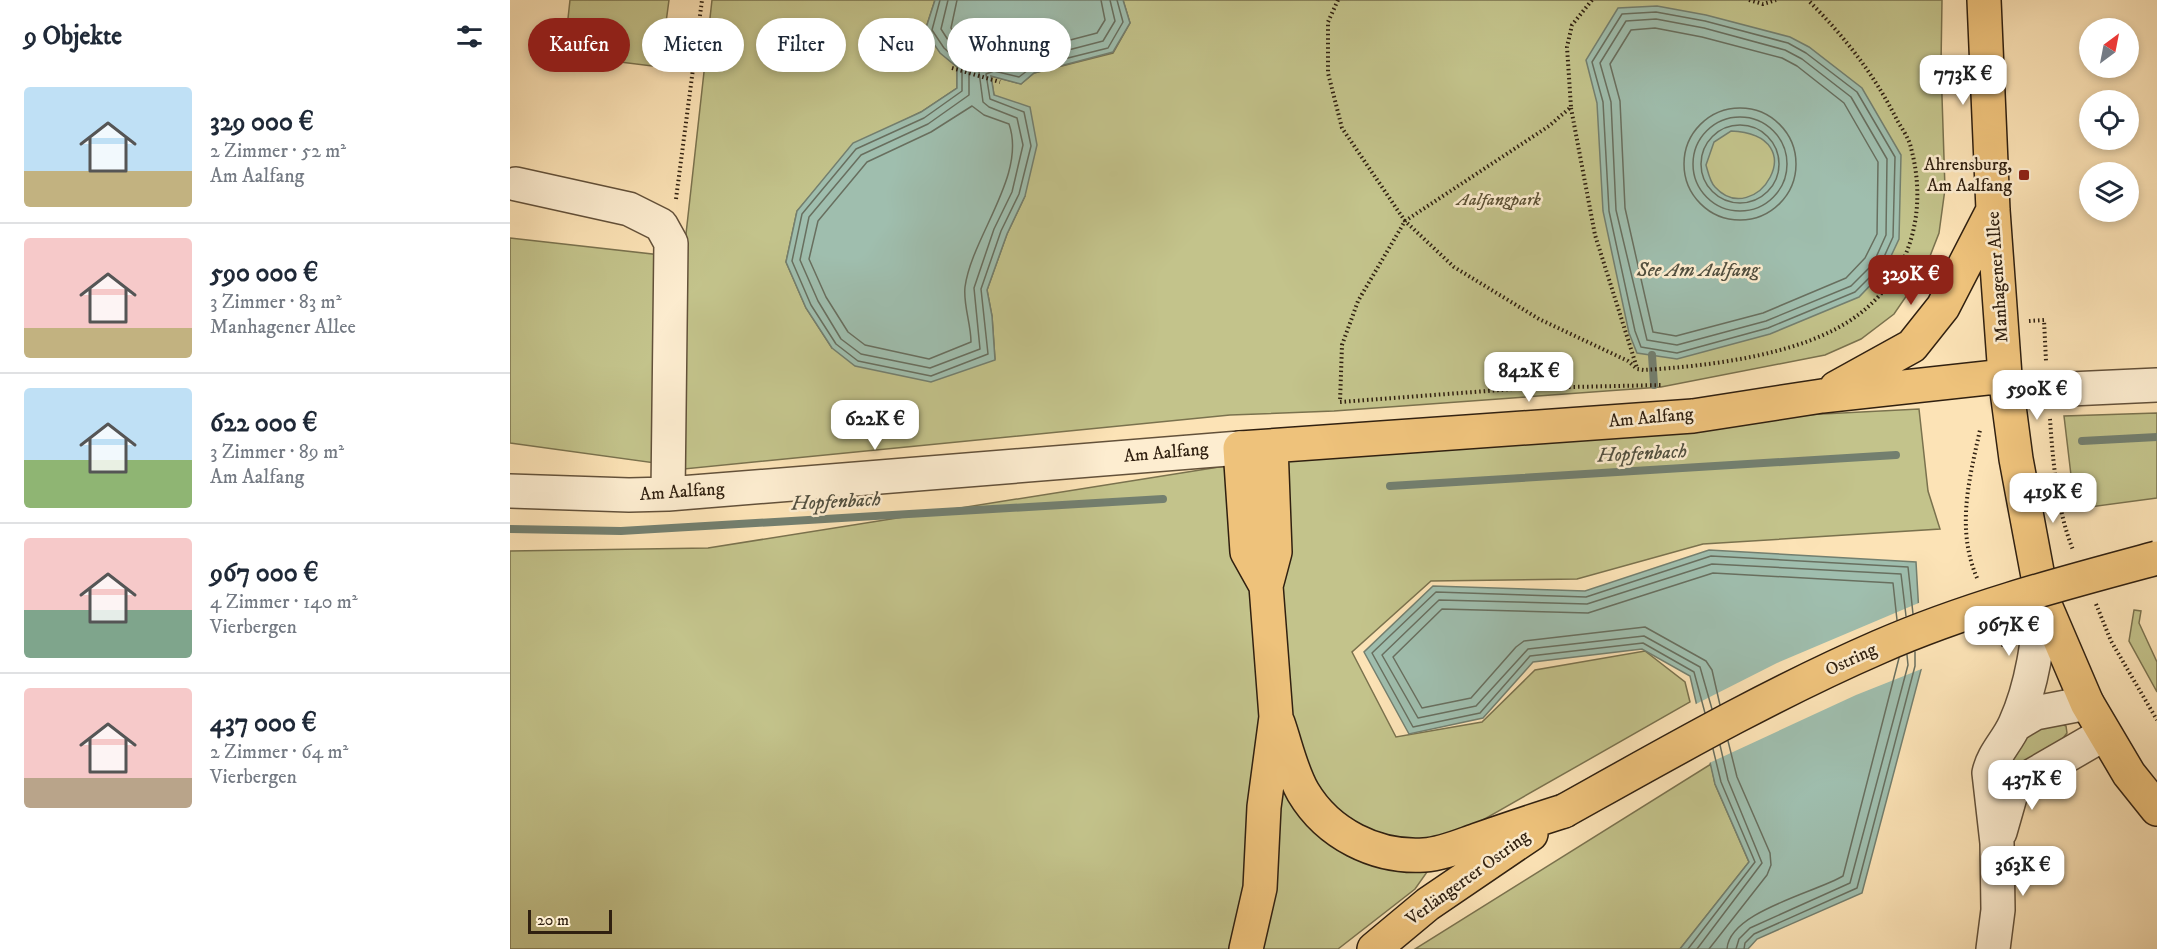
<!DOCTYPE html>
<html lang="de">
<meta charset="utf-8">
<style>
:root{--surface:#fff;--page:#f6f6f7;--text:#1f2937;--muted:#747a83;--line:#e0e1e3;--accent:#8f2418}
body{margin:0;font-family:"IM FELL DW Pica",serif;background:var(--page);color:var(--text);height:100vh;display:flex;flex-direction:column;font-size:22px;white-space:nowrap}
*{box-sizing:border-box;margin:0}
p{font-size:20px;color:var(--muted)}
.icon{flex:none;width:33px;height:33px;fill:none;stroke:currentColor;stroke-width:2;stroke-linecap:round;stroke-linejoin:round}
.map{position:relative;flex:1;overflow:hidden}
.drawer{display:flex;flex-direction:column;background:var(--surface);width:510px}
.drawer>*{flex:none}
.hud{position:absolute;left:18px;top:18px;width:570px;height:54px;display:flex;gap:12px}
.needle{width:39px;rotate:32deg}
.buttons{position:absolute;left:1569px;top:18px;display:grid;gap:12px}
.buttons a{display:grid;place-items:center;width:60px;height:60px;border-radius:50%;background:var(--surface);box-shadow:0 3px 9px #0003;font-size:30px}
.scale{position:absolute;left:18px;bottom:15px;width:84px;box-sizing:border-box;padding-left:6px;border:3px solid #302010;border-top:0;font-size:16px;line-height:21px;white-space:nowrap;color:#302010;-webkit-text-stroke:4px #fdedd0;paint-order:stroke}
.price{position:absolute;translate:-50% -51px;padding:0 14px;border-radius:12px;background:#fff;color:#222;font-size:20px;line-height:39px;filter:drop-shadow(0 2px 3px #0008)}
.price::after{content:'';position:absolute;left:50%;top:36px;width:18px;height:14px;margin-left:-9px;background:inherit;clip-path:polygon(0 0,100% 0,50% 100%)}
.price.selected{background:var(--accent);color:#fff}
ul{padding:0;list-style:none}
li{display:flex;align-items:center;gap:18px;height:150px;padding:0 24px}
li+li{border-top:2px solid var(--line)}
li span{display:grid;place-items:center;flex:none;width:168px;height:120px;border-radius:6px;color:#555}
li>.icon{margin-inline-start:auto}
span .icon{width:72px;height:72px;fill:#fffc;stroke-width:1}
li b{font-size:26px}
h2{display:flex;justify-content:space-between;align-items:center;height:72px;padding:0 24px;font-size:26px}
.pill{padding:0 21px;border-radius:27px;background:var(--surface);box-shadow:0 3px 9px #0003;font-size:21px;line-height:54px}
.pill.selected{background:var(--accent);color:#fff}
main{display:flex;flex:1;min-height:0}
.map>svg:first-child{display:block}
.green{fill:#c3c38b;stroke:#7a724e;stroke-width:1.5}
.water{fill:#9fbeae;stroke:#737f6f;stroke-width:1.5;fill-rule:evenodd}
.pier{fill:#fce3b6}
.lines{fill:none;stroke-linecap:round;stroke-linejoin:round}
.shore{stroke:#686f5f;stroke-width:1.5}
.stream{stroke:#737f6f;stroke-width:8}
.minor-casing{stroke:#63513a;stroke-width:36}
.major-casing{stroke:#302010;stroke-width:36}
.path{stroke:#302010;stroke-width:4;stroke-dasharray:1.5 3;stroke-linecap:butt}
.minor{stroke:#fdedd0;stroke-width:33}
.major{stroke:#eec27b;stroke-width:33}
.major-bridge-casing{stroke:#302010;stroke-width:36;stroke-linecap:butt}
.major-bridge{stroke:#eec27b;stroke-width:33}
.poi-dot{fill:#8f2418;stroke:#fdedd0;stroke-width:2}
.labels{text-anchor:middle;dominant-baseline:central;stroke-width:5;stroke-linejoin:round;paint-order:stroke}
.poi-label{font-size:18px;fill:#302010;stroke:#fdedd0;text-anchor:end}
.park-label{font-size:18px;font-style:italic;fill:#5c5135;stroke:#fdedd0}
.street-label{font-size:18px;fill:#302010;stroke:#fdedd0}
.water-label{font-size:20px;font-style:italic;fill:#514f3f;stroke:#fdedd0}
</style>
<main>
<section class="drawer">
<h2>9 Objekte<svg class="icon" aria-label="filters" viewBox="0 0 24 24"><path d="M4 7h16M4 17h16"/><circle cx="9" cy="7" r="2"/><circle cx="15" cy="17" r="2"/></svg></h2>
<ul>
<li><span style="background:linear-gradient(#bfe0f5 70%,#c2b280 0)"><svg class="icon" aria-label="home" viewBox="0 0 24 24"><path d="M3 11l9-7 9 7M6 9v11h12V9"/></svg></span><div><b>329 000 €</b><p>2 Zimmer · 52 m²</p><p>Am Aalfang</p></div></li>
<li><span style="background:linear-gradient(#f6c9c9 75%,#c2b280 0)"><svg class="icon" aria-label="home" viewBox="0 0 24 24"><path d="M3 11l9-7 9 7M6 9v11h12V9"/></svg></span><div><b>590 000 €</b><p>3 Zimmer · 83 m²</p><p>Manhagener Allee</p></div></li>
<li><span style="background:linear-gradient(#bfe0f5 60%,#8fb573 0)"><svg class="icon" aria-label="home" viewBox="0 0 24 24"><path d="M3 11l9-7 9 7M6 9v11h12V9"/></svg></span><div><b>622 000 €</b><p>3 Zimmer · 89 m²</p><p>Am Aalfang</p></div></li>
<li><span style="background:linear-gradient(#f6c9c9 60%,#7fa58c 0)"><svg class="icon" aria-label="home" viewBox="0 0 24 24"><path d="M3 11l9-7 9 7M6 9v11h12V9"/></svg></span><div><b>967 000 €</b><p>4 Zimmer · 140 m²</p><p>Vierbergen</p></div></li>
<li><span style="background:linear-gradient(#f6c9c9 75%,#b9a48a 0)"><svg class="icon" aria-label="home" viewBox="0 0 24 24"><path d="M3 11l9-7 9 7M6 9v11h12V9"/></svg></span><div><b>437 000 €</b><p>2 Zimmer · 64 m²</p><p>Vierbergen</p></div></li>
</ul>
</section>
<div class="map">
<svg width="1647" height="949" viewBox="0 0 1647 949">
<rect width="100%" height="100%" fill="#fce3b6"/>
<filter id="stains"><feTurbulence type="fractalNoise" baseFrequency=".00333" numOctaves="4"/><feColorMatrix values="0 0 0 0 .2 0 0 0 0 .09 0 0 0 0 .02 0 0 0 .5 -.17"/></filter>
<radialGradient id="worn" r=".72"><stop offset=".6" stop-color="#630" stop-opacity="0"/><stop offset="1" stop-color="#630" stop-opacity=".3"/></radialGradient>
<path class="green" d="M60 0H159L150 67 54 55Z
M202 0H425L415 31 430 52 447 67V88L411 112 383 126 311 183 287 211 276 262 296 308 322 348 459 368 485 359 482 316 477 290 497 234 515 196 484 95 481 76 511 84 524 73 603 53 620 23 613 0H1432L1431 66 1435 189 1429 233 1415 269 1384 314 1351 339 1315 355 1151 387 824 411 720 415 174 469V252Z
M0 238 151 255 145 463 0 443Z
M1409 409 1418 491 1430 529 1193 544 1067 579 921 581 842 652 886 737 972 722 1025 670 1135 651 1175 682 1180 702 941 838 905 889 828 949H0V551L198 548 709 467 1293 415Z
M1647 413V498L1565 509 1554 416Z
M1624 610 1631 611 1629 623 1647 662V692L1619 641Z
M1547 722 1556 726 1557 733 1551 741 1496 774 1491 767 1521 732Z
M1201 764 1205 784 1239 862 1170 949H905Z"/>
<path class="water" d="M425 0H613L620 23 603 52 524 73 511 84 481 76 484 95 520 107 527 145 515 196 497 234 477 290 482 316 485 360 421 382 345 366 322 348 296 308 276 262 287 211 343 143 411 112 447 88V67L430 53 415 31Z
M1147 6 1196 15 1280 37 1299 47 1352 88 1391 155 1389 239 1374 271 1349 297 1260 334 1167 359 1127 353 1119 333 1093 211 1087 103 1076 60 1108 8ZM1221 131C1307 135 1245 231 1205 187 1200 182 1198 172 1196 165L1204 142Z
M1199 550 1406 562 1412 666 1352 893 1247 939 1238 949H1170L1239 862 1205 784 1180 676 1132 649 1023 662 973 718 899 734 854 652 923 586 1075 591Z"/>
<path class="pier" d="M1411 602 1414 668 1346 695 1197 764 1184 705 1267 663Z"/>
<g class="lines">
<path class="shore" d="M430 0 422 30 434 48 452 64V91L414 118 346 149 292 214 282 261 301 305 326 344 348 361 421 376 478 354 471 289 491 231 509 194 521 146 514 112 480 99 476 74 484 71 509 77 522 67 598 48 613 22 607 0
M438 0 431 29 440 43 459 61V95L418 124 351 155 299 217 290 260 308 301 331 339 351 354 420 368 470 349 464 288 484 229 502 192 513 145 507 118 479 107 473 102 469 72C479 57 493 66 507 69L520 60 593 41 605 21 600 0
M447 0 441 28 447 37 468 58 484 54 504 59 518 51 587 33 595 20 591 0
M1146 12 1195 21 1278 43 1296 53 1347 92 1385 157 1383 237 1369 268 1345 292 1258 328 1167 353 1131 347 1125 331 1099 211 1093 102 1082 62 1112 14Z
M1146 19 1194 28 1275 50 1292 59 1341 97 1377 159 1376 235 1363 264 1341 286 1256 321 1167 345 1137 340 1106 210 1101 102 1090 63 1116 21Z
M1145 28 1192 37 1272 58 1287 66 1334 103 1368 162 1367 234 1355 258 1336 278 1253 313 1166 336 1143 332 1115 208 1110 101 1100 64 1121 30Z
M462 106 474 115 499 124C517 175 462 236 455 287 453 304 461 324 461 342L419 359 355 345 338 332 316 297 299 259 308 221 357 162 421 132Z
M1174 164a56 56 0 1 1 112 0a56 56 0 1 1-112 0Z
M1183 164a47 47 0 1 1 94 0a47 47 0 1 1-94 0Z
M1191 164a39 39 0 1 1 78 0a39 39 0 1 1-78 0Z
M1210 705 1202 670 1196 661 1135 627 1014 641 1006 647 961 698 912 708 883 657 932 609 1078 613 1203 573 1383 583 1387 620
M1202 709 1190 667 1134 636 1018 649 966 706 908 718 872 655 929 600 1077 604 1202 564 1391 574 1396 616
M1195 713 1184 672 1133 643 1020 656 970 713 903 727 862 653 926 592 1076 597 1201 556 1398 567 1403 614
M1178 949 1245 862 1211 782 1203 749
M1187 949 1252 863 1218 780 1210 745
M1199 949 1257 875 1261 865 1260 853 1227 777 1218 741
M1217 949C1219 912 1304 893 1333 876L1389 658
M1226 949 1229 939 1240 928 1340 883 1398 665 1397 655
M1234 949 1235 943 1244 934 1347 888 1405 666V652"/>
<path class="stream" d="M1142 355 1144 385
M1572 441 1647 437
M880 486 1386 455
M0 529 111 531 653 499"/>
<defs>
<path id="minor" d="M6 184 119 209 151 225 161 243 158 494
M1538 390 1647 385
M0 491 119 495 158 494 730 448
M1505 725 1525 713 1577 703
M1490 832 1502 790 1511 782 1594 734
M1483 949 1488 910 1487 843 1479 773C1483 754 1497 742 1505 724 1523 685 1528 640 1532 598"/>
<path id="major" d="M1474 0 1483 210 1495 376 1506 459 1532 598 1577 703 1619 774 1647 809
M1326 388 1402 346 1433 307 1483 210
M756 586 737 552 730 448 1183 416 1312 396 1495 376
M768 723C776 746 781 771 793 792 818 834 866 858 914 855 932 854 950 846 967 840 996 830 1025 820 1054 811
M736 949 750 888 754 807 766 717 756 586 765 552 761 446
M864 949 918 904 1021 834"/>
</defs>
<use href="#minor" class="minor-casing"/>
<use href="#major" class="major-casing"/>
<path class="path" d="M828 0 818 22V73L832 128 895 221 944 267 1029 319 1118 361 1127 369 1134 370C1199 366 1295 355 1348 315 1401 275 1418 211 1401 148 1399 138 1392 129 1387 120 1364 74 1334 36 1298 0
M1082 0 1062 25 1057 47 1061 107 1039 126 895 221 848 301 832 345 830 402 1017 388 1152 385
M1239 0 1253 4 1266 0
M442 68 490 82
M1061 108 1085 235 1127 368
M166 199 192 0
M1519 321 1534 320 1536 361
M1540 419C1543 462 1547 510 1563 550
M1467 578C1446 529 1459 480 1470 430
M1586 604 1601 641 1647 720
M1489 632 1494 648"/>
<use href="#minor" class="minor"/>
<use href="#major" class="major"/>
<defs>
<path id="major-bridge" d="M1054 811C1158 753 1261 694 1369 647 1458 608 1554 583 1647 558"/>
</defs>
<use href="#major-bridge" class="major-bridge-casing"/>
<use href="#major-bridge" class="major-bridge"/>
</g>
<rect class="poi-dot" x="1508" y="169" width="12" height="12" rx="3"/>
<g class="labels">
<g class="poi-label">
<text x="1502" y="165">Ahrensburg,<tspan x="1502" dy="21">Am Aalfang</tspan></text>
</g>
<g class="park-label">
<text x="989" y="200">Aalfangpark</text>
</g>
<g class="street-label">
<text transform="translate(1488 277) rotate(-94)">Manhagener Allee</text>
<text transform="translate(1141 418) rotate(-5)">Am Aalfang</text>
<text transform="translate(656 453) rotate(-5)">Am Aalfang</text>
<text transform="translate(172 492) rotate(-4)">Am Aalfang</text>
<text transform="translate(1341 660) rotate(-25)">Ostring</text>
<text transform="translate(958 878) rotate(-36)">Verlängerter Ostring</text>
</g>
<g class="water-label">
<text x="1188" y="270">See Am Aalfang</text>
<text transform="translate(1132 454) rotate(-3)">Hopfenbach</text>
<text transform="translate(326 502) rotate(-3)">Hopfenbach</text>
</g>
</g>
<rect width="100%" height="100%" filter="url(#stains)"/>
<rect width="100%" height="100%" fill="url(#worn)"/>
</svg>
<div class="buttons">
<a><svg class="needle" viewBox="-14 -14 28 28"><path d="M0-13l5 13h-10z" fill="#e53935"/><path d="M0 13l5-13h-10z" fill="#747a83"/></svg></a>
<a><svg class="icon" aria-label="locate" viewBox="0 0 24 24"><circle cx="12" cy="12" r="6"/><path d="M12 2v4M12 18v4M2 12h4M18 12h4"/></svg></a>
<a><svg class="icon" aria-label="layers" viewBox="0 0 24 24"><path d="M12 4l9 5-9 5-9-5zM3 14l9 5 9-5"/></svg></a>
</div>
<div class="scale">20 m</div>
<b class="price" style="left:1453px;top:106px">773K €</b>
<b class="price selected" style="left:1401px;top:306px">329K €</b>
<b class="price" style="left:1019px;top:403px">842K €</b>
<b class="price" style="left:1527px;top:421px">590K €</b>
<b class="price" style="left:365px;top:451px">622K €</b>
<b class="price" style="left:1543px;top:524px">419K €</b>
<b class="price" style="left:1499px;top:657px">967K €</b>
<b class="price" style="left:1522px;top:811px">437K €</b>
<b class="price" style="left:1513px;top:897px">363K €</b>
<div class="hud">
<a class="pill selected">Kaufen</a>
<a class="pill">Mieten</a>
<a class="pill">Filter</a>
<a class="pill">Neu</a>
<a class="pill">Wohnung</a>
</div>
</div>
</main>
